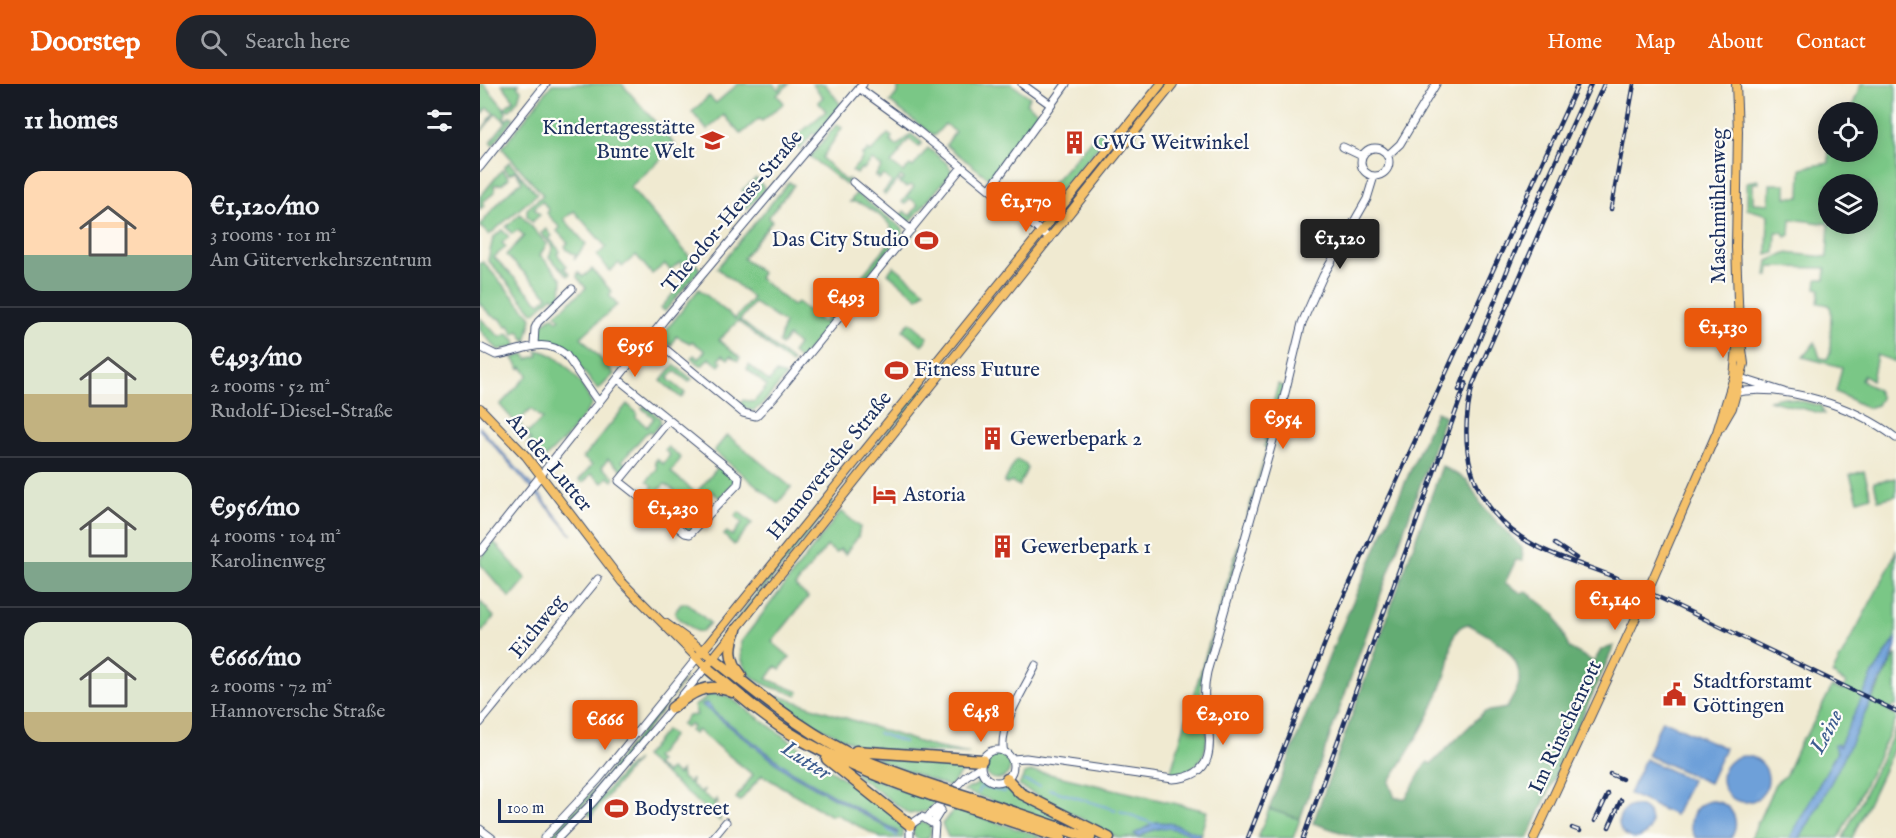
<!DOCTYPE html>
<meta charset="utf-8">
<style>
:root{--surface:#171b24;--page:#20242c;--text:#f1f3f6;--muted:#9ea1a6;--line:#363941;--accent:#ea580c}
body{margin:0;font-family:"IM FELL English",serif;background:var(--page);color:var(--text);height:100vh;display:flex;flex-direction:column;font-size:22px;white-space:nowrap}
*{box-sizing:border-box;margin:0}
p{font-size:20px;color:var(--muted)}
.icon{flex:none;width:33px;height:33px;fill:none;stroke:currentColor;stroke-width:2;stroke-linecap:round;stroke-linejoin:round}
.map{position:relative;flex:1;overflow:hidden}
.drawer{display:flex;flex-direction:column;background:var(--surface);width:480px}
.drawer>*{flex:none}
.buttons{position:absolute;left:1338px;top:18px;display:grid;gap:12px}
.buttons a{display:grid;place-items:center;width:60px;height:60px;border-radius:50%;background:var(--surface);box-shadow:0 3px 15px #0003;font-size:30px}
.scale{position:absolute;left:18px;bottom:15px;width:94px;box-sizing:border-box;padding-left:6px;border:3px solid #1b2f5e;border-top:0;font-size:16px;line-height:21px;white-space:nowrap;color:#1b2f5e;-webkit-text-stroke:4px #fdfcf7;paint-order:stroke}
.price{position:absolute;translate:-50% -51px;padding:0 14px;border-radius:6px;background:var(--accent);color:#fff;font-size:20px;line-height:39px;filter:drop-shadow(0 2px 3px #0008)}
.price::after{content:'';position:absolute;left:50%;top:36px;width:18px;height:14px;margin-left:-9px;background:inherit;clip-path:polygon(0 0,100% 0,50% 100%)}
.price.current{background:#222;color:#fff}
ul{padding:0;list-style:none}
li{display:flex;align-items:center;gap:18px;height:150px;padding:0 24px}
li+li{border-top:2px solid var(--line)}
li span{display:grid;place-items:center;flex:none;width:168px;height:120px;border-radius:18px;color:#555}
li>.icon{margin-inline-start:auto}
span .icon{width:72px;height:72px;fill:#fffc;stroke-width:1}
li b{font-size:26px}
h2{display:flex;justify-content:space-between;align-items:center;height:72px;padding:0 24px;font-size:26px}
header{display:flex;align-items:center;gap:36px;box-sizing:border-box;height:84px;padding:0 30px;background:var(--accent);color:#fff}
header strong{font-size:28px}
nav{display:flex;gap:33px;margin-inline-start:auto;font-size:21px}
.search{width:420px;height:54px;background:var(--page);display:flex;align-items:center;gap:15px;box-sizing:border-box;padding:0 21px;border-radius:24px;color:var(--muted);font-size:22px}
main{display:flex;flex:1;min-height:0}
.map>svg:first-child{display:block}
.green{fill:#7ac786;stroke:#4a7b72;stroke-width:1.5;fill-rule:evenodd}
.forest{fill:#63ac73;stroke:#3f6e68;stroke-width:1.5;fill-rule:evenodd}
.water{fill:#6ea0d9;stroke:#44689c;stroke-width:1.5}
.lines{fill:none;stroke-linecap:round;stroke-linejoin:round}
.stream{stroke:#6ea0d9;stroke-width:2}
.minor-casing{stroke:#3b4b6f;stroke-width:9}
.major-casing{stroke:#3b4b6f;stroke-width:10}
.highway-casing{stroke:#3b4b6f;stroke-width:13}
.minor{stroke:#fff;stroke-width:7}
.major{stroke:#f5c16b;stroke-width:8}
.highway{stroke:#f5c16b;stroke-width:10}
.rail-casing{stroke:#1b2f5e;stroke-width:4.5}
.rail{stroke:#fdfcf7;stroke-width:2;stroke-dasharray:7;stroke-linecap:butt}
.highway-bridge-casing{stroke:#3b4b6f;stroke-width:13;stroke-linecap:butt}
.highway-bridge{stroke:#f5c16b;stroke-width:10}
.labels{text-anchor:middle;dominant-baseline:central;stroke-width:4.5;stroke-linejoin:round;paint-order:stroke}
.poi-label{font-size:21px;fill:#1b2f5e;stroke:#fdfcf7;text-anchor:start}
.street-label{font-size:21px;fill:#1b2f5e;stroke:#fdfcf7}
.water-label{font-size:22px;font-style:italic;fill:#3c5c8f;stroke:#fdfcf7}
</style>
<header>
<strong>Doorstep</strong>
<div class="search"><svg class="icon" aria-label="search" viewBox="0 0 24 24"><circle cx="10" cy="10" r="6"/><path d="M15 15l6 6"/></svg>Search here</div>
<nav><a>Home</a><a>Map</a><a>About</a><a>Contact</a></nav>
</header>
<main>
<section class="drawer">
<h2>11 homes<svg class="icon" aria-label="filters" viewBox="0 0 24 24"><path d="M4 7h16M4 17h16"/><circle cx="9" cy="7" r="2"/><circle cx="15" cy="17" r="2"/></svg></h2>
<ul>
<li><span style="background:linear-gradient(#ffd9b3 70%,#7fa58c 0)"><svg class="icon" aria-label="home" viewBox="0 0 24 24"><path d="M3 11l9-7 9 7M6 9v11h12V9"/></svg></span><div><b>€1,120/mo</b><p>3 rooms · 101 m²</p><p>Am Güterverkehrszentrum</p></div></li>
<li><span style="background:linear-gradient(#dfe7d0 60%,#c2b280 0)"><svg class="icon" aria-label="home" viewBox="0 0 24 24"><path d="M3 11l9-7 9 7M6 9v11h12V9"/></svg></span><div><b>€493/mo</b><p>2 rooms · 52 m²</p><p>Rudolf-Diesel-Straße</p></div></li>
<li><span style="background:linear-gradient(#dfe7d0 75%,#7fa58c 0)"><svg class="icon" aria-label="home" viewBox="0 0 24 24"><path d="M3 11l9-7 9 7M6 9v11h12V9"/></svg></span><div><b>€956/mo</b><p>4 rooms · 104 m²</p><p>Karolinenweg</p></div></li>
<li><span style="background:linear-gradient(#dfe7d0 75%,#c2b280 0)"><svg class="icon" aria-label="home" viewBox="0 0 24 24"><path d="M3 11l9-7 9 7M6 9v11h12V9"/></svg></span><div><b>€666/mo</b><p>2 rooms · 72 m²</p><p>Hannoversche Straße</p></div></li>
</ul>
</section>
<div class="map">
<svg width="1416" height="754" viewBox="0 0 1416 754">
<rect width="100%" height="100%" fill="#fdfcf7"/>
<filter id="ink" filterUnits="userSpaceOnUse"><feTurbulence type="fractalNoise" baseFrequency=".0167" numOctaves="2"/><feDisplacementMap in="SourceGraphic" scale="12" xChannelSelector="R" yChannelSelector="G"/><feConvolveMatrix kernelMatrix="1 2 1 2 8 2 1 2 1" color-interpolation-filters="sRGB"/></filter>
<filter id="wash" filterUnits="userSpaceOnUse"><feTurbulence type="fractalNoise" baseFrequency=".008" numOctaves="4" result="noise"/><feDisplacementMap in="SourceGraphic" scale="24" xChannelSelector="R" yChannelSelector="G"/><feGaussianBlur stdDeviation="1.35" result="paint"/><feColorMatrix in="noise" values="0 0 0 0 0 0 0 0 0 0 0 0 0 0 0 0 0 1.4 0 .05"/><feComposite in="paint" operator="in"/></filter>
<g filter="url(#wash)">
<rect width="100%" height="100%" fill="#f0ead1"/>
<path class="green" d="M0 0H4L24 24 34 16 22 0H39L37 2 41 6 38 16 30 26 24 25 26 29 24 33 27 36 30 32 34 34 13 61 10 58 26 38 16 29 0 49 14 29 7 24 0 32 4 28 0 24Z
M72 0H142L196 62 150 103 220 185 185 227 181 224 212 187 206 181 202 182 201 177 190 186 185 180 172 190 156 171 142 183 139 179 130 187 117 172 126 163 94 127 84 135 106 160 94 176 96 171 87 166 85 162 88 159 77 147 80 144 67 129 69 126 62 117 54 124 60 131 52 138 47 132V125L63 111 22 64Z
M258 0H293L299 6 302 0H309L297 11 304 19 282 37 279 35 261 50 244 31 227 46 212 28 229 12 236 19Z
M332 0H345L361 21 336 51 333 49 320 65 314 64 317 62 312 56 346 27 338 18 343 13Z
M418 0H531L550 13 546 19 558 28 513 91 507 93 466 61 475 48 465 40 454 52 410 18 418 8Z
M1381 0H1416V278L1397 271 1392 296 1384 291 1381 296 1397 306 1401 314 1397 321 1387 324 1356 308 1362 283 1323 273 1335 258 1340 274 1347 275 1350 269 1351 226 1349 221 1338 219 1340 205 1336 204 1337 195H1345L1346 184 1290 183 1289 192H1286L1288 177 1305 169 1347 173 1349 140 1311 135 1310 151 1306 153 1302 148H1296L1295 169 1287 171 1288 131 1267 125V98L1278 96V99H1273V119L1289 120 1290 100H1306V113H1320L1321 84 1349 79 1347 32 1348 68H1388V28H1370ZM1388 100V140H1348V100Z
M357 40 362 44 342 74 364 96 369 95 366 101 330 73Z
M617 47 629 51 566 122 559 126 544 121 546 118 553 122C574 95 597 75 617 47Z
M408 50 412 53 410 57 417 62 431 50 442 59 439 63 429 55 419 68 420 69 411 79 423 88 430 81 433 83 448 64 468 80 472 88 430 138 420 132 424 127 430 132 438 121 430 114 425 120 422 118 434 103 431 101 426 103 419 99V96L422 97 424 95 421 92 405 111 403 109 412 98 403 91 398 96 400 93 395 92 402 83 392 76 383 86 381 84 377 90 372 87 382 75V70L384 71 388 66 391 68Z
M29 78 57 110 9 151 0 142C9 130 29 104 42 98L36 87 29 90 24 84Z
M22 86 29 94 22 100 14 101 15 108 3 118 5 121 0 125V113Z
M276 94 285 105 267 125 264 122 270 116 262 106Z
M309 98 314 101 288 133 292 137 263 174 282 189 279 194 313 222 317 218 343 239 410 158C411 153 413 148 411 143 406 134 380 116 370 118L376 109 423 145V148L320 276 312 269 318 261 308 252 301 261 299 259 304 239 274 219 260 236 313 278 311 280 258 237 239 256 260 274 258 277 251 272 248 275 242 271 239 276 242 278 239 282 229 274 222 282 211 274 214 271 219 275 225 267 212 257 210 259 196 252 191 262 183 255 187 245 219 205 255 235 273 214 237 184Z
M40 130 67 160 60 171 82 195 81 215 78 218 73 212 54 229 8 176 13 154 22 146 29 153 22 159 26 163 14 173 55 215 60 219 68 212 26 171 44 152 38 146 32 150 26 143Z
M66 145 72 152 69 154 80 167 77 170 87 182 84 184 90 190 88 192 69 173 73 163 61 149Z
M3 178 52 234 46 258 39 247 34 250 29 241 26 243 21 235 12 232 0 220V179Z
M414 182 445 207 438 214 408 189Z
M112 185 132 208 129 211 137 221 101 253 134 290 118 306 84 262 63 257 57 252C57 241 65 239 73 232L77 237 80 235 76 230 106 204 97 193 98 188 103 193Z
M0 234 20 253 28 250 35 256 36 262 18 266 0 246Z
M430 238 448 253 442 261 423 246Z
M57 266C83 270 102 298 112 321L87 353 64 375 47 360 51 356 43 348 45 346 49 348 62 335 51 325 38 338 42 342 40 344 20 321 48 291 42 283 40 285 33 274 45 270 47 275 58 272Z
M194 281 212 295 209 298 195 287 188 295 205 309 201 314 181 297Z
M269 281 289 298 296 289 306 292 282 321 273 327 259 322 263 316 274 318 287 302 267 285Z
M445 299 448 302 366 400Z
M798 300 804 303C786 368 769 433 750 497 741 529 728 561 722 594 717 619 734 646 723 671 717 684 704 690 690 690L787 365 784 362 786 357 784 355Z
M1304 313 1341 322 1344 330 1288 316Z
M147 320 157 329 156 333 167 343 174 334 162 324 165 322 180 334V340L172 349 170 347 165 350 142 377 147 381 142 386 128 375 122 383 135 394 133 397 128 393 123 399 111 390 103 399 99 396 112 381 103 374Z
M247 351 311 403 298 419 234 367Z
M188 363 201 374 191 388 216 409 239 382 253 393 254 399 240 414 228 405 216 421 221 427 213 420 204 432 212 439 222 427 226 430 211 446 206 447 194 437 200 430 197 428 207 415 200 410 195 416 193 415 189 420 192 423 186 431 180 426 195 407 185 400 171 413 167 410 173 402 167 397 177 385 175 378 177 375 183 380 190 371 185 366Z
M538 376 546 380 547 385 539 402 532 398 527 400 524 399 535 377Z
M1384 387 1391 412 1378 416 1370 391Z
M1416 394V412L1398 416 1394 398Z
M351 414 353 419 241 559 239 558Z
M361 427 380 443 378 453 365 470 360 465 356 469 347 462 315 502 328 513 292 558 310 573 300 585 296 582 287 595 319 608 317 611C287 601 257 598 261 558Z
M259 428 272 439 254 461 244 451 247 448 252 452 262 439 255 432Z
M14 458 46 495 30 514 0 480V475Z
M1416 466V554L1393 590 1359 664 1354 662 1357 668 1310 754H1271L1295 700 1305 692 1322 655 1327 651 1352 603 1363 606 1366 599 1352 590 1411 480Z
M0 517 14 533 2 548 0 546Z
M207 519 230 539 221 548 216 547 196 532 195 528 201 520Z
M1416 570V623L1412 622 1409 628 1416 632V636L1359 754H1320Z
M206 594 136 686 73 754H69L120 698Z
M228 609 248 612 415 732 422 741 423 754H401L356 730 351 732 282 691 260 717 256 714 273 691 217 646 214 650 210 647 213 643 209 640 205 644 201 641 208 632 217 631 214 622 224 616Z
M299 612 454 663 489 670 397 666V663L388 662 383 664 333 640 297 615Z
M1416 645V660L1372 754H1363Z
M186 646 193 651 175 674 179 677 176 681 186 689 190 685 198 691 201 687 202 694 209 699 212 695 211 701 221 709 224 705 223 710 234 718 237 715 238 720H234L235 731 240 730V737L164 673Z
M504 682a13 13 0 1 1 26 0a13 13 0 1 1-26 0Z
M389 673 489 678V683L482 687 470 703Z
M157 676 111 732 107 729 143 688Z
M368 685 456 718 448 727 429 730Z
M551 688 565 689 727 727 721 750 720 754H638L539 702 544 690Z
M497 696 514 701 526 699 615 751 483 707 498 700Z
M475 725 566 754 468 753 462 740Z
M789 725 820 735 813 754H778Z
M433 747a9 9 0 1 1 18 0a9 9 0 1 1-18 0Z"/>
<path class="forest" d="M956 328 965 332 820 735 789 725 853 563Z
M962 382 987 396 1003 423 1042 464 1043 477 1036 476 1025 499 1041 509 1047 508 1075 530 1089 564 1114 578 1121 566 1134 562 1048 754H878L833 739ZM988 540C1010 553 1042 567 1039 598 1038 606 1031 616 1027 624L1004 628 951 680 948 678 945 681 926 714H915L909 698C933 661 956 625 968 583 972 569 969 543 988 540Z"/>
<path class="water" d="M0 343 57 407 92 451 0 346Z
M1416 554C1416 576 1403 589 1394 609 1372 659 1348 707 1320 754H1310L1357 668 1354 662 1357 660 1359 663 1393 590Z
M227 619 235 629 313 688 418 748V750L308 688 222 621Z
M1182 636 1245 664 1229 699 1167 671Z
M1242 695a23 23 0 1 1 46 0a23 23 0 1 1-46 0Z
M1165 675 1211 696 1195 731 1149 710Z
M1234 717C1253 720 1261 738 1251 754H1216C1205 737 1214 718 1234 717Z
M1139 738a16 16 0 1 1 32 0a16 16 0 1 1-32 0Z
M676 738 690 739 721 750 717 754C696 743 680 739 659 753L654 750Z"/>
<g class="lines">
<path class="stream" d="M398 649 424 658
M544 697 560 702
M569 705 636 726
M498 709 500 703 525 708
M640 727 674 740
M407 745 417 752"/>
</g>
</g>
<g filter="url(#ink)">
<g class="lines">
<defs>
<path id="minor" d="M542 0 571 21
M379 4 437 46 570 155
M863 63 882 72
M881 78a14 14 0 1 1 28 0a14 14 0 1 1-28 0Z
M907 72 920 60 956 0
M0 83 66 0
M373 98 431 146
M510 105 586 0
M172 254 263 329 276 332 294 313 482 83
M54 261 55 244 58 238 92 205
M0 263 16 271C42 268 62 251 86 271L119 319
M1257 293 1304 308
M138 295 189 336 139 397 205 449 210 450 258 400 259 393 189 336
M1252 309C1302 298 1377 323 1416 354
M0 468 184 236 383 0
M201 613 226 583
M0 639 118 495
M501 682a16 16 0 1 1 32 0a16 16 0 1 1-32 0Z
M524 668C517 645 546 602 556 581
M532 675 546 674 693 695C743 692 728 649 725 617 724 607 725 597 727 588L797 342 822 239 843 192 887 115 894 92
M447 734 486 692 501 682
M453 739 461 726
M0 745 12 754
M64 754 119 695 217 574
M78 754 113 718 194 622
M233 754 246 738
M430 754V741L442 733 455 741 454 754"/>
<path id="major" d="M0 324 46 372 142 498 226 583 693 0
M1241 343 1252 324 1264 280 1259 243 1256 163 1258 47 1256 0
M185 539 228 570
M217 574 681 0
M1054 754 1154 538 1237 348 1254 293 1259 243"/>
<path id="highway" d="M256 546C249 563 249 576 261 591
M233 574C275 608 318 643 366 668 395 682 427 693 457 703
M226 583C256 608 286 636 320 655 362 679 406 696 451 711
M192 624C211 609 227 597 252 608
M376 667 502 676
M347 675 430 741
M527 695 540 709 629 754
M492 714 610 754
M489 723 581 754"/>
</defs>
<use href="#minor" class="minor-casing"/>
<use href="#major" class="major-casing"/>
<use href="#highway" class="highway-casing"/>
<use href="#minor" class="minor"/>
<use href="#major" class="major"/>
<use href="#highway" class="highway"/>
<defs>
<path id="rail" d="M1124 0 993 300C981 345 984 392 1014 429 1047 469 1096 476 1141 496 1234 538 1324 584 1416 627
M1131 125 1154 0
M979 306 1040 155 1111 0
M1075 460 1096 474
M1130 690 1142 695
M1115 737 1128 710
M1129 743 1141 716
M1092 744 1100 747
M768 754 860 521 1098 0
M823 754 986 299"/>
</defs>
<use href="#rail" class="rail-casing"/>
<use href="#rail" class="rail"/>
<defs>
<path id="highway-bridge" d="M457 703 492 714
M451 711 489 723"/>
</defs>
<use href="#highway-bridge" class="highway-bridge-casing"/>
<use href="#highway-bridge" class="highway-bridge"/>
</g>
</g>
<defs>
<symbol id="school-bare" viewBox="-9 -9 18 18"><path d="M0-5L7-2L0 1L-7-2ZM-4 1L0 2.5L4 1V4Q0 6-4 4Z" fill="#c8321e" stroke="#fdfcf7" stroke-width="2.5" paint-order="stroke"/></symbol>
<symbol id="building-bare" viewBox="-9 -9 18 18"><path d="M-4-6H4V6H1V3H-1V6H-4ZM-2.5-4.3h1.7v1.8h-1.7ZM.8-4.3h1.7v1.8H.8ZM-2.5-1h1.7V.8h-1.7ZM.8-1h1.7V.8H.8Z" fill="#c8321e" stroke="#fdfcf7" stroke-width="2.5" paint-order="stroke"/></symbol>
<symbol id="stadium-bare" viewBox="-9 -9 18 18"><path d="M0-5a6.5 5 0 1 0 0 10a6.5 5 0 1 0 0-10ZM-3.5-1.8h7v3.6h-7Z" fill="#c8321e" stroke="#fdfcf7" stroke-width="2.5" paint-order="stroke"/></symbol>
<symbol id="hotel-bare" viewBox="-9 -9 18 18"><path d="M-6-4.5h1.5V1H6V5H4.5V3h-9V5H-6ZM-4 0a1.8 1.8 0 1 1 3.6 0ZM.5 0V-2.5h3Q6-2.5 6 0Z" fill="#c8321e" stroke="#fdfcf7" stroke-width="2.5" paint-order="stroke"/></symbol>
<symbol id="civic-bare" viewBox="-9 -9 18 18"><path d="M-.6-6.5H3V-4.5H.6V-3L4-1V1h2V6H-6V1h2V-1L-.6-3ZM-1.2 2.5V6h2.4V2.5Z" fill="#c8321e" stroke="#fdfcf7" stroke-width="2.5" paint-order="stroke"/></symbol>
</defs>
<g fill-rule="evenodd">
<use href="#school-bare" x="216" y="40" width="33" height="33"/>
<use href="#building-bare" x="578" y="42" width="33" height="33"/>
<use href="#stadium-bare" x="430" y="140" width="33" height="33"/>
<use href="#stadium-bare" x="400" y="270" width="33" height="33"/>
<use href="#building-bare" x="496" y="338" width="33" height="33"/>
<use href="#hotel-bare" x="388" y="394" width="33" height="33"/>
<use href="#building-bare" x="506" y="446" width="33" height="33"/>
<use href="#civic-bare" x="1178" y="594" width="33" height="33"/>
<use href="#stadium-bare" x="120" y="708" width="33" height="33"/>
</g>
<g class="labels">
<g class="poi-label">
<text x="215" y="44" text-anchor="end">Kindertagesstätte<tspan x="215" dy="24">Bunte Welt</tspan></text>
<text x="613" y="59">GWG Weitwinkel</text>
<text x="429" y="156" text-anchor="end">Das City Studio</text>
<text x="434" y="286">Fitness Future</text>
<text x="530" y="355">Gewerbepark 2</text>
<text x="423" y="411">Astoria</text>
<text x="541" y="463">Gewerbepark 1</text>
<text x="1213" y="598">Stadtforstamt<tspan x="1213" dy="24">Göttingen</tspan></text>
<text x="154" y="725">Bodystreet</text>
</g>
<g class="street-label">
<text transform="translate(1239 122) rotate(-90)">Maschmühlenweg</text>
<text transform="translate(253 128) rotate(-50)">Theodor-Heuss-Straße</text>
<text transform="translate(69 379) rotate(50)">An der Lutter</text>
<text transform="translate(350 382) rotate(-51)">Hannoversche Straße</text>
<text transform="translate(58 543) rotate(-51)">Eichweg</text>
<text transform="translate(1086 643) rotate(-65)">Im Rinschenrott</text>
</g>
<g class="water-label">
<text transform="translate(1347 648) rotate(-62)">Leine</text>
<text transform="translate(326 677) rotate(33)">Lutter</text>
</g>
</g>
</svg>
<div class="buttons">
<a><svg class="icon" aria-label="locate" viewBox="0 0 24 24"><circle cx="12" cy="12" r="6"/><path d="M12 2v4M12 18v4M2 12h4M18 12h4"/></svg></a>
<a><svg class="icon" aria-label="layers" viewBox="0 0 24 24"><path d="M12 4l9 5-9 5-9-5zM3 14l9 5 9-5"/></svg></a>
</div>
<div class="scale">100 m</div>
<b class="price" style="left:546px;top:149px">€1,170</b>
<b class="price current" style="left:860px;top:186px">€1,120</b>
<b class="price" style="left:366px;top:245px">€493</b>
<b class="price" style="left:1243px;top:275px">€1,130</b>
<b class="price" style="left:155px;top:294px">€956</b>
<b class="price" style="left:803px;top:366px">€954</b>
<b class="price" style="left:193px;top:456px">€1,230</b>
<b class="price" style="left:1135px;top:547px">€1,140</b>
<b class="price" style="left:501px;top:659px">€458</b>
<b class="price" style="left:743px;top:662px">€2,010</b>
<b class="price" style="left:125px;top:667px">€666</b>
</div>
</main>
